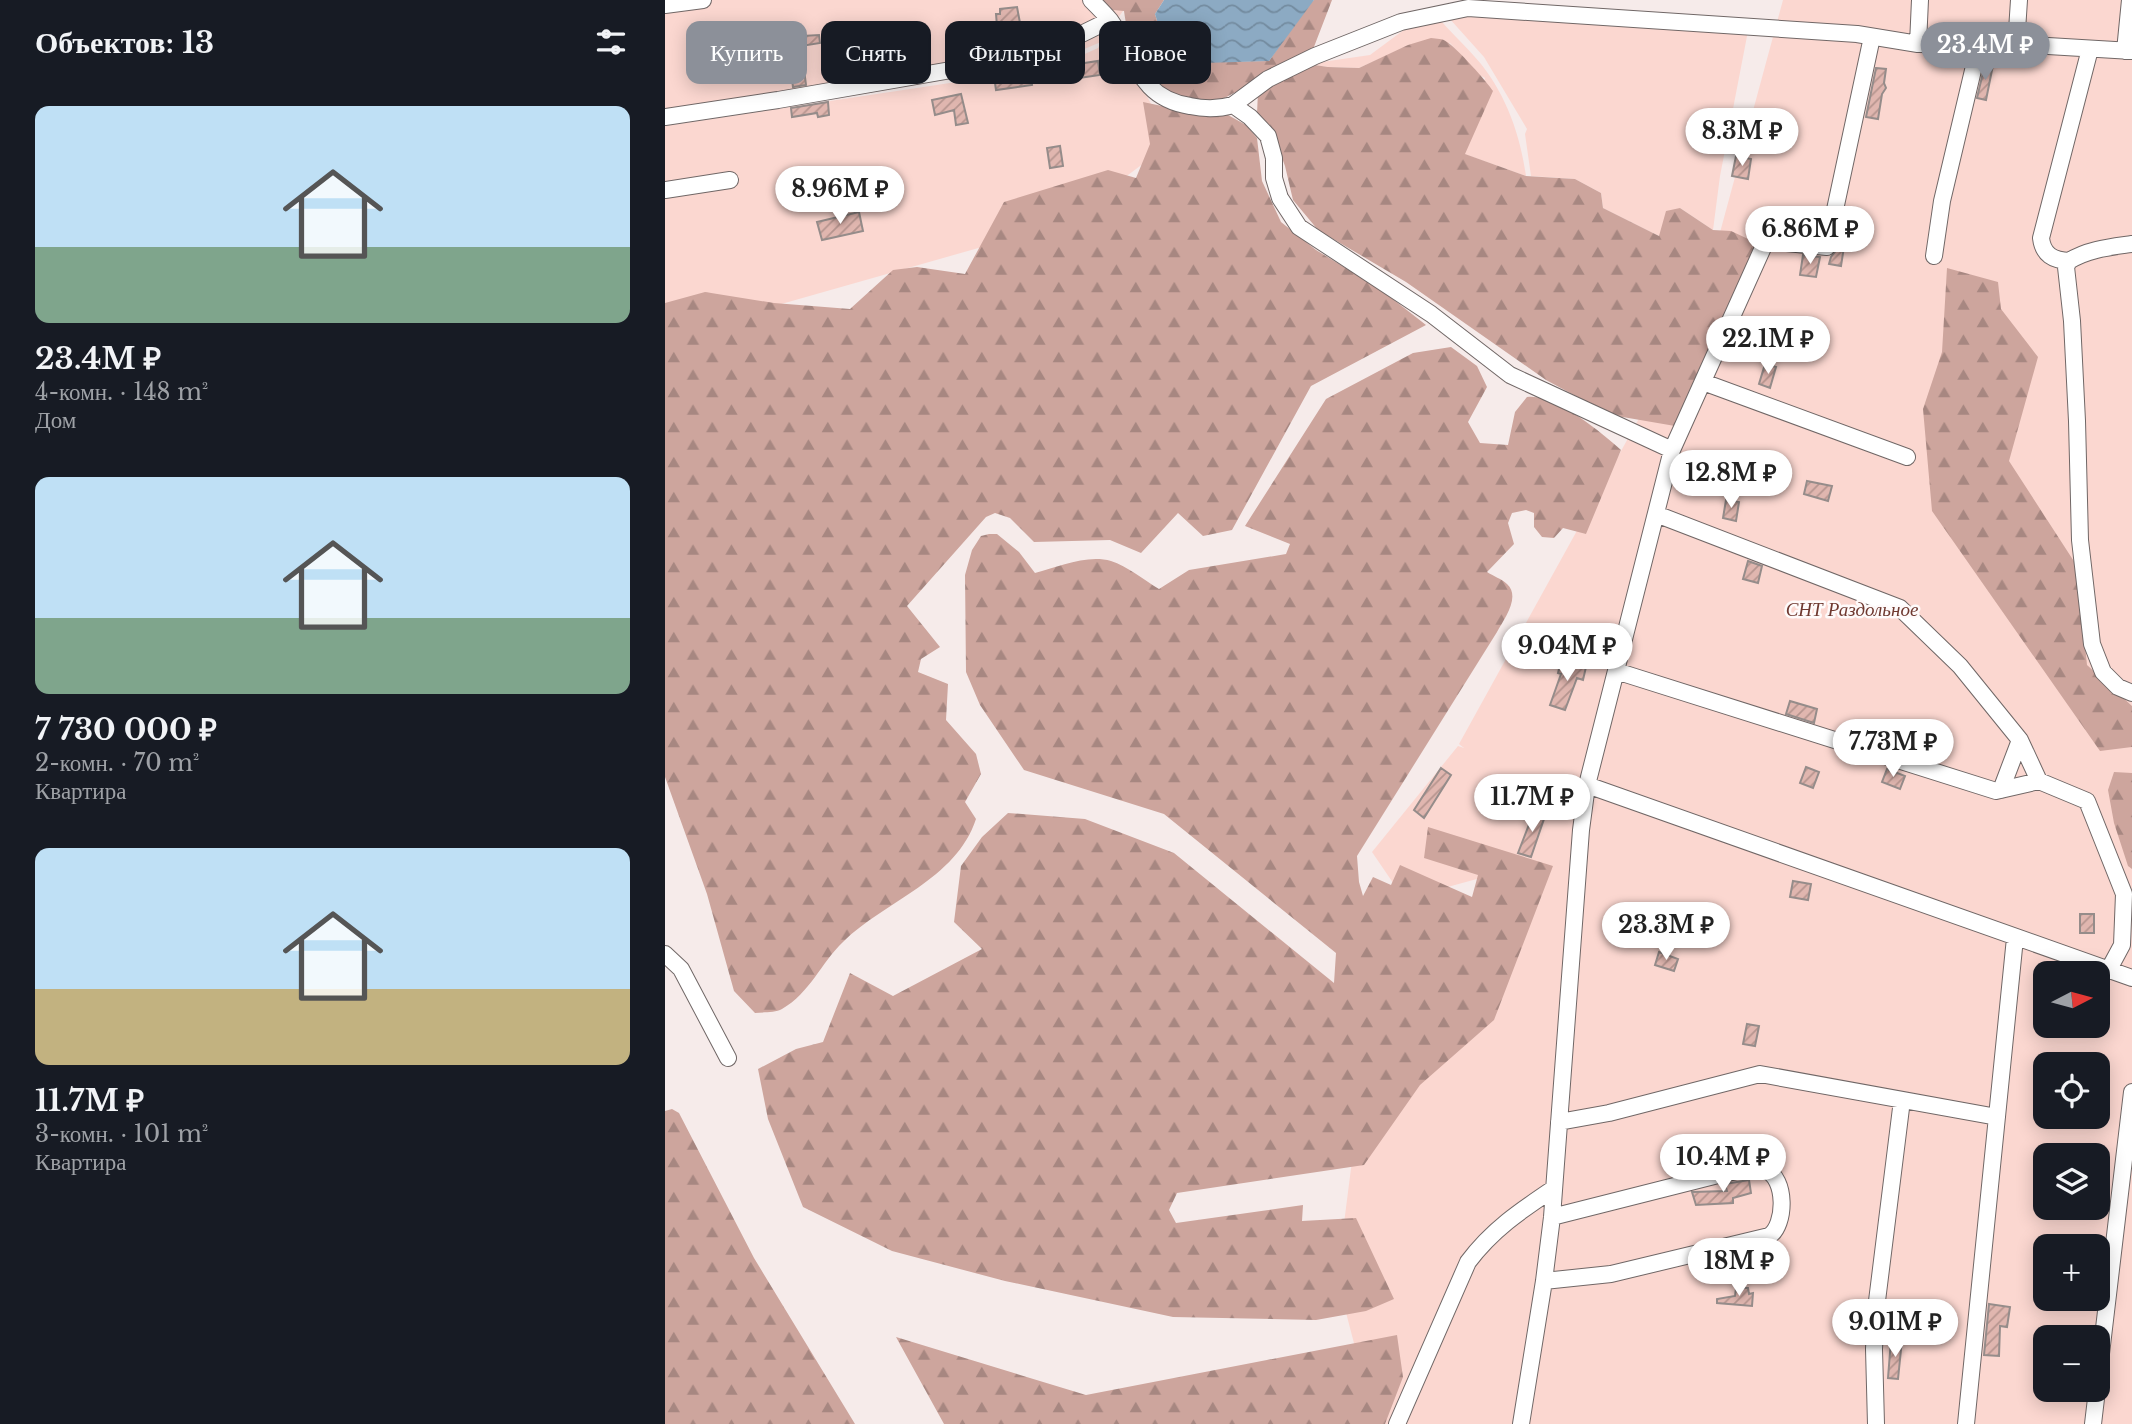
<!DOCTYPE html>
<html lang="ru">
<meta charset="utf-8">
<style>
:root{--surface:#171b24;--page:#20242c;--text:#f1f3f6;--muted:#9ea1a6;--accent:#8c9099}
body{margin:0;font-family:"Libre Baskerville",serif;background:var(--page);color:var(--text);height:100vh;display:flex;flex-direction:column;font-size:26px;white-space:nowrap}
*{box-sizing:border-box;margin:0}
p{font-size:23px;color:var(--muted)}
.icon{flex:none;width:38px;height:38px;fill:none;stroke:currentColor;stroke-width:2;stroke-linecap:round;stroke-linejoin:round}
.map{position:relative;flex:1;overflow:hidden}
.side{display:flex;flex-direction:column;background:var(--surface);width:665px}
.side>*{flex:none}
.hud{position:absolute;left:21px;top:21px;width:665px;height:63px;display:flex;gap:14px}
.needle{width:46px;rotate:84deg}
.tools{position:absolute;left:1368px;top:961px;display:grid;gap:14px}
.tools a{display:grid;place-items:center;width:77px;height:77px;border-radius:14px;background:var(--surface);box-shadow:0 4px 18px #0003;font-size:35px}
.price{position:absolute;translate:-50% -60px;padding:0 16px;border-radius:24px;background:#fff;color:#222;font-size:23px;line-height:46px;filter:drop-shadow(0 2px 4px #0008)}
.price::after{content:'';position:absolute;left:50%;top:42px;width:21px;height:16px;margin-left:-10px;background:inherit;clip-path:polygon(0 0,100% 0,50% 100%)}
.price.current{background:var(--accent);color:#fff}
ul{padding:0;list-style:none}
li{display:grid;align-content:center;gap:14px;height:371px;padding:0 35px}
li span{display:grid;place-items:center;height:217px;border-radius:14px;color:#555}
li>.icon{margin-inline-start:auto}
span .icon{width:126px;height:126px;fill:#fffc;stroke-width:1}
li b{font-size:30px}
h2{display:flex;justify-content:space-between;align-items:center;height:84px;padding:0 35px;font-size:30px}
.tag{padding:0 24px;border-radius:14px;background:var(--surface);box-shadow:0 4px 18px #0003;font-size:24px;line-height:63px}
.tag.current{background:var(--accent);color:#fff}
main{display:flex;flex:1;min-height:0}
.map>svg:first-child{display:block}
.green{fill:#fbd7d0;fill-rule:evenodd}
.forest{fill:url(#forest-firs)}
.water{fill:url(#water-waves)}
.building{fill:url(#building-hatch);stroke:#958c8a;stroke-width:2}
.lines{fill:none;stroke-linecap:round;stroke-linejoin:round}
.minor-casing{stroke:#706766;stroke-width:18}
.minor{stroke:#fff;stroke-width:16}
.labels{text-anchor:middle;dominant-baseline:central;stroke-width:5;stroke-linejoin:round;paint-order:stroke}
.park-label{font-size:19px;font-style:italic;fill:#6f3930;stroke:#fefafa}
</style>
<main>
<section class="side">
<h2>Объектов: 13<svg class="icon" aria-label="filters" viewBox="0 0 24 24"><path d="M4 7h16M4 17h16"/><circle cx="9" cy="7" r="2"/><circle cx="15" cy="17" r="2"/></svg></h2>
<ul>
<li><span style="background:linear-gradient(#bfe0f5 65%,#7fa58c 0)"><svg class="icon" aria-label="home" viewBox="0 0 24 24"><path d="M3 11l9-7 9 7M6 9v11h12V9"/></svg></span><div><b>23.4M ₽</b><p>4-комн. · 148 m²</p><p>Дом</p></div></li>
<li><span style="background:linear-gradient(#bfe0f5 65%,#7fa58c 0)"><svg class="icon" aria-label="home" viewBox="0 0 24 24"><path d="M3 11l9-7 9 7M6 9v11h12V9"/></svg></span><div><b>7 730 000 ₽</b><p>2-комн. · 70 m²</p><p>Квартира</p></div></li>
<li><span style="background:linear-gradient(#bfe0f5 65%,#c2b280 0)"><svg class="icon" aria-label="home" viewBox="0 0 24 24"><path d="M3 11l9-7 9 7M6 9v11h12V9"/></svg></span><div><b>11.7M ₽</b><p>3-комн. · 101 m²</p><p>Квартира</p></div></li>
</ul>
</section>
<div class="map">
<svg width="1467" height="1424" viewBox="0 0 1467 1424">
<defs>
<pattern id="forest-firs" width="22" height="20" patternUnits="userSpaceOnUse" patternTransform="scale(1.75)"><rect width="22" height="20" fill="#cda59d"/><path d="M5 1l3.5 6h-7zM16 11l3.5 6h-7z" fill="#a78781"/></pattern>
<pattern id="water-waves" width="16" height="10" patternUnits="userSpaceOnUse" patternTransform="scale(1.75)"><rect width="16" height="10" fill="#8caac3"/><path d="M0 5q4-4 8 0t8 0" fill="none" stroke="#738b9f"/></pattern>
<pattern id="building-hatch" width="6" height="6" patternUnits="userSpaceOnUse" patternTransform="scale(1.75)"><rect width="6" height="6" fill="#e0b6af"/><path d="M-1 1l2-2M0 6l6-6M5 7l2-2" fill="none" stroke="#b6958f"/></pattern>
</defs>
<rect width="100%" height="100%" fill="#f6ebea"/>
<path class="green" d="M0 0H466L445 29 507 142 411 214 338 241 0 337V126L391 67 433 48 436 42 393 60 0 120Z
M1118 0H1467V1424H693L703 1397 672 1278 694 1106 830 874 739 899 707 852 793 746 799 748 794 744 1034 310ZM1381 973H1433V1026H1381ZM1381 1064H1433V1116H1381ZM1381 1155H1433V1208H1381ZM1381 1246H1433V1298H1381ZM1381 1337H1433V1390H1381Z
M759 15H771C785 32 802 47 816 64 842 97 855 135 861 176L799 154 820 78 812 74 785 43 743 46 694 68 663 67 643 64 705 55Z
M800 17 869 18 954 27H1026L1083 31 1055 176 1048 230 1015 208 994 236 938 208 936 193 910 179 866 176 860 134 862 129 819 57 784 18Z"/>
<path class="forest" d="M438 0H499L490 14 499 43 539 62 604 61 643 5 649 0H667L647 52 548 104C532 100 513 99 499 92 475 81 462 35 459 11L448 10Z
M766 38C772 39 777 38 782 42 791 47 823 83 828 91L800 154 861 176 910 179 936 193 938 208 994 236 1001 211 1015 208 1048 230 1066 231 1096 245 1010 426 946 415 881 380 741 282 653 230 628 200 620 166 607 131 592 114 593 91 643 64 663 67 694 68 743 45Z
M478 102 535 114 563 115 581 125 592 138 597 181 616 222 651 250 715 289 761 325 646 386 567 530 538 536 513 513 476 553 445 540 369 542 345 518 330 513 321 517 242 606 275 647 256 659 253 672 283 684 281 720 311 754 316 774 300 802 311 819C291 880 221 900 178 942 156 963 145 993 117 1009 110 1013 98 1012 90 1013L69 991 42 894 0 777V303L40 292 109 303 185 309 228 270 252 267 300 274 339 202 443 170 471 178 485 144Z
M1282 268 1333 282 1336 309 1373 357 1344 461 1412 566 1422 665 1467 706V747L1435 751 1267 511 1258 409 1277 352Z
M786 347 812 366 822 387 803 422 815 443 843 445 850 412 862 397C889 393 936 432 956 450L921 534 898 528 889 538 877 537 869 527V513L861 510 847 513 843 523 849 544 822 572C828 576 837 579 842 584 856 597 839 619 832 632L692 856 694 882 698 896 708 877 726 885 735 865 807 897 813 875 759 858 763 827 888 866 829 1020 755 1085 699 1165 512 1193 504 1210 511 1223 638 1205 637 1221 691 1218 729 1299 701 1311 651 1320 508 1317 340 1281 227 1251 138 1207 103 1119 93 1069 131 1049 158 1042 185 973 228 996 317 949 289 922 296 866 317 837 343 813 420 819 509 853 669 983 671 953 499 814 359 770 315 705 301 672 300 575 307 550 316 536 324 534H332L354 552 370 573C393 567 422 554 446 561 462 566 479 580 494 589L524 570 621 554 625 544 580 526 661 399 748 353Z
M1449 772 1467 773V869L1463 866 1449 823 1443 790Z
M7 1109 14 1113 89 1258 190 1424H0V1111Z
M732 1335 738 1377 720 1424H279L231 1337 421 1395Z"/>
<path class="water" d="M499 0H649L604 61 539 63 499 43 490 14Z"/>
<path class="building" d="M352 7 355 23 332 26 331 14H335V9Z
M180 34 184 52 170 55 167 37Z
M154 35 155 43 136 46 141 85 128 87 123 49 88 56 85 42 102 38Z
M433 61 435 75 400 80 399 66Z
M1320 64 1328 65 1321 100 1312 98Z
M1211 68 1221 69 1219 83 1221 88 1217 94 1213 119 1201 117Z
M365 71 367 85 331 90 329 76Z
M296 94 303 123 291 125 289 110 270 115 267 100Z
M163 102 164 115 153 117 152 113 127 117 126 108Z
M395 146 398 166 385 168 382 148Z
M1071 156 1086 159 1083 179 1067 176Z
M194 212 198 231 157 240 152 222Z
M1179 220 1183 221 1176 266 1164 264 1166 257 1172 249Z
M1138 255 1155 257 1151 277 1135 275Z
M1100 364 1111 367 1105 388 1094 384Z
M1142 481 1167 486 1163 501 1139 494Z
M1061 500 1074 502 1071 521 1058 518Z
M1083 561 1097 566 1093 583 1078 579Z
M896 660 921 667 918 680 912 678 900 710 885 705 896 674 893 673Z
M1125 701 1152 709 1149 723 1121 714Z
M1141 767 1154 772 1148 788 1135 783Z
M776 768 786 775 759 818 749 810Z
M1222 769 1240 776 1235 789 1217 782Z
M870 809 881 813 866 857 853 853Z
M1128 881 1146 884 1143 900 1125 897Z
M1415 914H1429V933H1415Z
M976 925 991 929 988 945 972 941Z
M994 952 1013 959 1009 971 990 965Z
M1082 1024 1094 1026 1090 1046 1078 1044Z
M1074 1146 1080 1159 1022 1172 1019 1161 1040 1155 1039 1152Z
M1084 1180 1086 1193 1068 1198V1203L1031 1205 1027 1192 1062 1191 1060 1184Z
M1071 1288H1083L1084 1294 1088 1293 1087 1306 1052 1303V1299L1070 1296Z
M1324 1304 1345 1307 1342 1327 1335 1326 1334 1356 1319 1355Z
M1226 1340H1237L1233 1379 1223 1378Z"/>
<g class="lines">
<defs>
<path id="minor" d="M426 0C432 6 439 13 445 20 471 56 472 98 525 106 539 109 554 109 568 105L585 117 603 136 609 158V178L615 198 634 227 766 314 845 375 1007 450 922 785 916 830 887 1217 879 1281 856 1424
M0 5 38 0
M1253 44 1255 0
M1351 46 1354 0
M1425 49 1376 238C1378 255 1388 260 1404 261 1423 249 1446 247 1467 244
M1460 51 1465 0
M568 105 603 79 650 56 736 22 803 8 1192 34 1253 44 1383 46 1467 51
M0 117 113 100 366 56 384 50 445 20
M0 190 65 180
M1269 256 1277 201 1314 45
M1404 261 1401 267 1407 321 1412 421 1415 540 1427 644 1438 672 1453 687 1467 693
M1038 382 1242 457
M1007 450 1101 241 1162 247 1207 37
M991 514 1235 608 1295 666 1355 740 1374 781 1422 801 1459 894 1457 945 1443 971
M951 671 1331 791 1374 781
M922 785 1467 978
M1336 790 1355 740
M0 954 16 969 63 1058
M894 1122 944 1113 1095 1074 1332 1117
M879 1281 946 1274 1104 1236C1121 1226 1122 1177 1100 1170 1088 1166 1069 1172 1057 1174L887 1217
M1433 1379 1467 1092
M732 1424 803 1262C827 1230 855 1211 888 1189
M1211 1424 1209 1349 1211 1309 1237 1100
M1301 1424 1350 938
M1428 1424 1432 1390"/>
</defs>
<use href="#minor" class="minor-casing"/>
<use href="#minor" class="minor"/>
</g>
<g class="labels">
<g class="park-label">
<text x="1187" y="609">СНТ Раздольное</text>
</g>
</g>
</svg>
<div class="tools">
<a><svg class="needle" viewBox="-14 -14 28 28"><path d="M0-13l5 13h-10z" fill="#e53935"/><path d="M0 13l5-13h-10z" fill="#9ea1a6"/></svg></a>
<a><svg class="icon" aria-label="locate" viewBox="0 0 24 24"><circle cx="12" cy="12" r="6"/><path d="M12 2v4M12 18v4M2 12h4M18 12h4"/></svg></a>
<a><svg class="icon" aria-label="layers" viewBox="0 0 24 24"><path d="M12 4l9 5-9 5-9-5zM3 14l9 5 9-5"/></svg></a>
<a>+</a>
<a>−</a>
</div>
<b class="price current" style="left:1320px;top:82px">23.4M ₽</b>
<b class="price" style="left:1077px;top:168px">8.3M ₽</b>
<b class="price" style="left:175px;top:226px">8.96M ₽</b>
<b class="price" style="left:1145px;top:266px">6.86M ₽</b>
<b class="price" style="left:1103px;top:376px">22.1M ₽</b>
<b class="price" style="left:1066px;top:510px">12.8M ₽</b>
<b class="price" style="left:902px;top:683px">9.04M ₽</b>
<b class="price" style="left:1228px;top:779px">7.73M ₽</b>
<b class="price" style="left:867px;top:834px">11.7M ₽</b>
<b class="price" style="left:1001px;top:962px">23.3M ₽</b>
<b class="price" style="left:1058px;top:1194px">10.4M ₽</b>
<b class="price" style="left:1074px;top:1298px">18M ₽</b>
<b class="price" style="left:1230px;top:1359px">9.01M ₽</b>
<div class="hud">
<a class="tag current">Купить</a>
<a class="tag">Снять</a>
<a class="tag">Фильтры</a>
<a class="tag">Новое</a>
</div>
</div>
</main>
